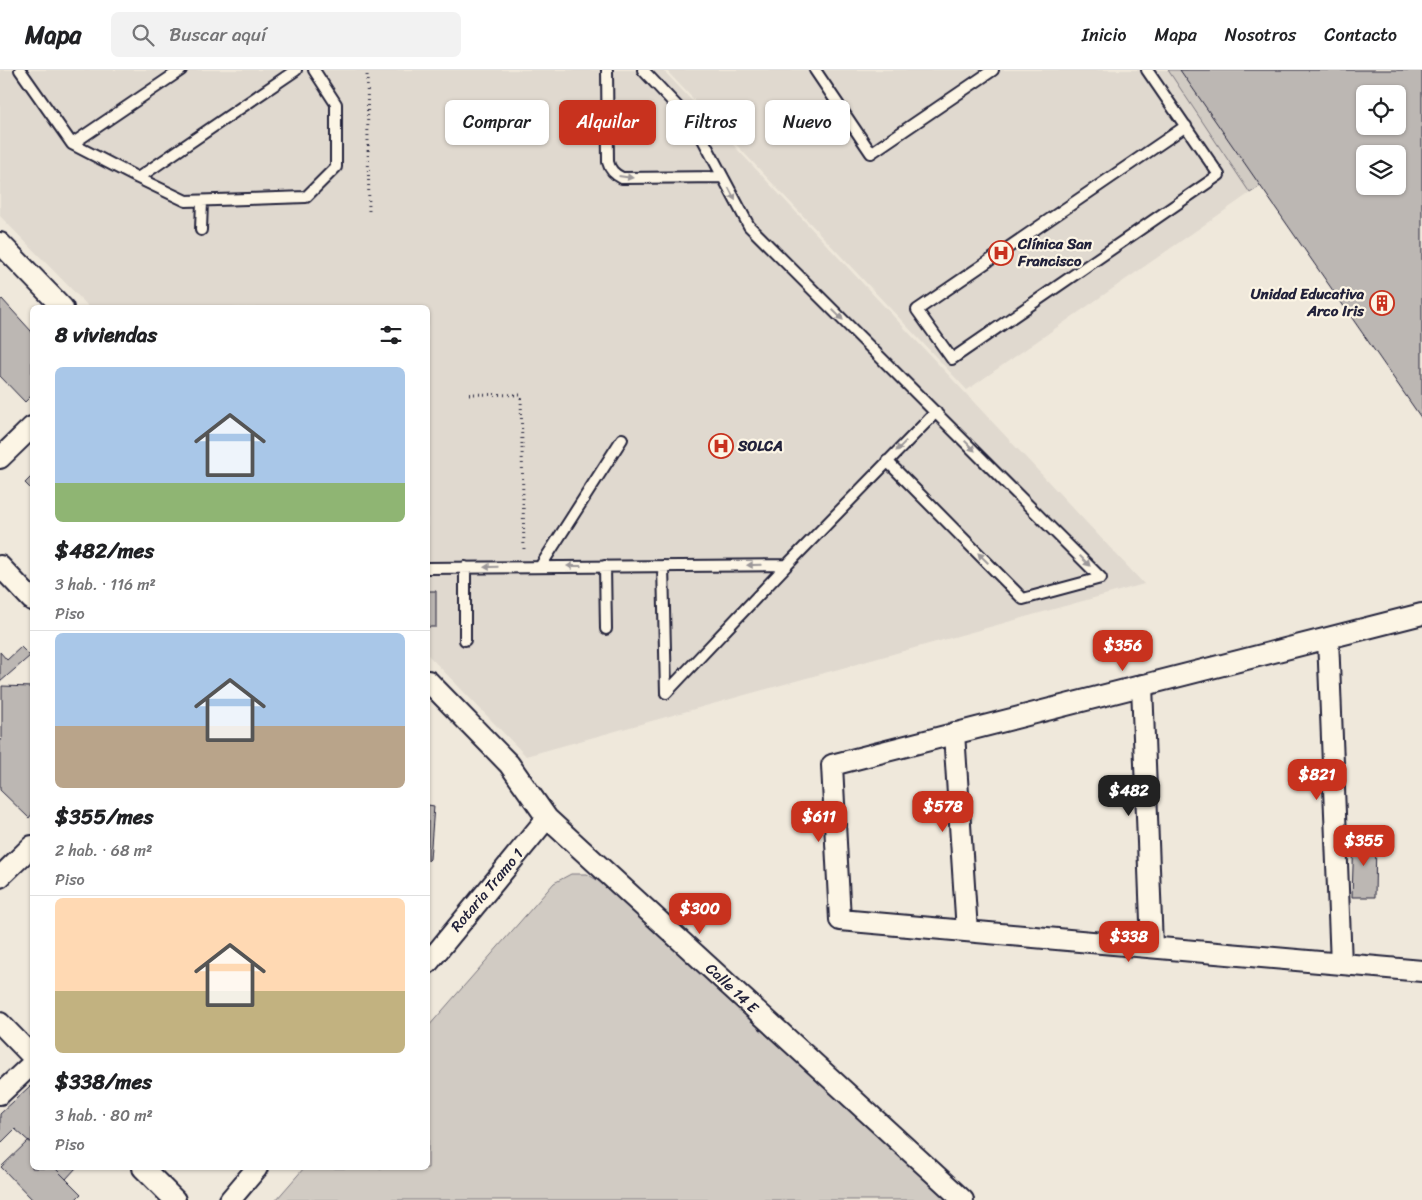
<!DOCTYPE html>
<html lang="es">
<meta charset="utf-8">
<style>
:root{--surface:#fff;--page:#f2f2f2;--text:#202124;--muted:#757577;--line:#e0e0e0;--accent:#c8321e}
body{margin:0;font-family:Sriracha,sans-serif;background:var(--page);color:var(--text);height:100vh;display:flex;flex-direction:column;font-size:19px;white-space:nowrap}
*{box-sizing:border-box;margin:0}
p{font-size:16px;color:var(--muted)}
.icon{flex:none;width:28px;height:28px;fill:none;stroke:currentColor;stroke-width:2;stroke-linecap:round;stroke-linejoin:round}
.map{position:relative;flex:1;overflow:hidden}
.sheet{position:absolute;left:30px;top:235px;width:400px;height:865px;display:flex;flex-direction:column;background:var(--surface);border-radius:8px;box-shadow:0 1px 4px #0004}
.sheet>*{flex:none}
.banner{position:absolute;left:445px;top:30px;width:475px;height:45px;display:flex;gap:10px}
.tools{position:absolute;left:1356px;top:15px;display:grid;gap:10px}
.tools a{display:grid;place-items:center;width:50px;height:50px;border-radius:8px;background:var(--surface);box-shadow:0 1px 4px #0004;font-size:25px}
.price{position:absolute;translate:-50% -42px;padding:0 11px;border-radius:10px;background:var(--accent);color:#fff;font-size:16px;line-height:32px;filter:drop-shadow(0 1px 2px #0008)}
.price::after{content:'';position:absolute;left:50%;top:30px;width:15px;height:11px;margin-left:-8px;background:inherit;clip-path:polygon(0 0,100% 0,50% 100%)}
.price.on{background:#222;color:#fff}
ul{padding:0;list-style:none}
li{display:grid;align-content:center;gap:10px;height:265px;padding:0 25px}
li+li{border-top:1px solid var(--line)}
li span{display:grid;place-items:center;height:155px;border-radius:8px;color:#555}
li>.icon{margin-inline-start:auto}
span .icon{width:90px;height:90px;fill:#fffc;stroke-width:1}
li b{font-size:21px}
h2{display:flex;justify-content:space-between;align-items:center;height:60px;padding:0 25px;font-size:21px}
.pill{padding:0 18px;border-radius:8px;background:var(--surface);box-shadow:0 1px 4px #0004;font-size:18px;line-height:45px}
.pill.on{background:var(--accent);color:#fff}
header{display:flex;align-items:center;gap:30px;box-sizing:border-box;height:70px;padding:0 25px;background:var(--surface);border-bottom:1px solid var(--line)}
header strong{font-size:24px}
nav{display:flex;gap:28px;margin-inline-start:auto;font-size:18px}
.search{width:350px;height:45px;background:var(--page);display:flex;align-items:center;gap:12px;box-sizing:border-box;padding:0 18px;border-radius:8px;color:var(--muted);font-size:19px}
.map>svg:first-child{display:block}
.built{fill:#e0d9cf}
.green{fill:#d1cbc3;stroke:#7a767f}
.building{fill:#bcb7b3;stroke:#22223b;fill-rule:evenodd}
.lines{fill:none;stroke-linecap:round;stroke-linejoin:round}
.service-casing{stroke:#22223b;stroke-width:14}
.minor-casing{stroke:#22223b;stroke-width:24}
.path{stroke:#22223b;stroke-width:3;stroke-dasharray:1 4;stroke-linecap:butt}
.service{stroke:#fcf5e5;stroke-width:10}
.minor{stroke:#fcf5e5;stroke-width:20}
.oneway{fill:#9a9698}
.labels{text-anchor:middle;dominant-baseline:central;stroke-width:4.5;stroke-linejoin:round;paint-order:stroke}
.poi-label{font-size:15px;font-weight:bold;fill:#22223b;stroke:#fcf5e5;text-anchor:start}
.street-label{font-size:15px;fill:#22223b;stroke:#fcf5e5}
</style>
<header>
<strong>Mapa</strong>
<div class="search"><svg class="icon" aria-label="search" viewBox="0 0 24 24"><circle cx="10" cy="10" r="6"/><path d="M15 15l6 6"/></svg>Buscar aquí</div>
<nav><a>Inicio</a><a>Mapa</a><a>Nosotros</a><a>Contacto</a></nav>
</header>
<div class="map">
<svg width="1422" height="1130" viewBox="0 0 1422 1130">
<rect width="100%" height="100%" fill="#efe8db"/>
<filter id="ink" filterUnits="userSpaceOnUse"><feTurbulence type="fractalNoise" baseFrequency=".02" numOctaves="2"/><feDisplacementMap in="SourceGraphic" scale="10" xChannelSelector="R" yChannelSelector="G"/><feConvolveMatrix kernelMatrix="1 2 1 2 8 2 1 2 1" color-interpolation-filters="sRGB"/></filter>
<g filter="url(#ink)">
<path class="built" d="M0 0H663L1144 514 526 686 428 585V238L89 237 0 146Z
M666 0H1188L1267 112 1250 123 967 320Z"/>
<path class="green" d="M1168 0H1188L1267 112 1250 123Z
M571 804H587L615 821 962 1130H276L304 1098H428V957L554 813Z"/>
<path class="building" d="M1180 0H1422V349ZM1365 24H1398V56H1365ZM1365 84H1398V116H1365Z
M2 229 32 262V325L25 332 0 306V231Z
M32 406V420L25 413Z
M428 521H436V557H428Z
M21 577 30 586 0 612V582L7 590Z
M2 616 32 617V744L29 748 0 720V670L2 668Z
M428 735 434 736 430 789 428 791Z
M1354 766 1376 767 1375 827H1352Z
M30 1016 32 1018V1074L15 1059 0 1074V1044Z
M29 1070 32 1074V1098H55L81 1124 75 1130H33L1 1097Z
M55 1098H76L66 1109Z"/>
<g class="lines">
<defs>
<path id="service" d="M20 0 72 74 138 108 186 131 306 127 336 97V34L314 0
M607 0 608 92C610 100 614 104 622 108L723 107
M643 0 690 50 699 62 749 156 1101 508 1023 529 887 391
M815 0 871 83 993 0
M1147 0 1219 105 952 289 917 240 1186 56
M72 74 181 0
M138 108 296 0
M201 160 202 131
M605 496 606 559
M663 496 666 623 787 495
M465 497V570
M540 497 622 369
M428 498 787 495 936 342"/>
<path id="minor" d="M0 173 63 238
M0 388 32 357
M0 496 32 530
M1422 544 832 695 840 850 1422 901
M1328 568 1341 894
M428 611 509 694 547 748 963 1130
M1142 615 1152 877
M954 663 967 861
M0 807 32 776
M428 893 547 748
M0 953 32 986
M0 1024 32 994
M143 1098 175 1130
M230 1130 257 1098"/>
</defs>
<use href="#service" class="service-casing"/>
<use href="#minor" class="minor-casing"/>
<path class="path" d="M367 0 369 142
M469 324 521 325 524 481"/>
<use href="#service" class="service"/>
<use href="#minor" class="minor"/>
</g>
<defs><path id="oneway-solid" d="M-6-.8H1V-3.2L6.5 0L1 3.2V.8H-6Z" transform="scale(1.25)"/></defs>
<g class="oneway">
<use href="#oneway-solid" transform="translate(626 107) rotate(7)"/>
<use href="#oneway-solid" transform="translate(732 124) rotate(62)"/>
<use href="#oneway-solid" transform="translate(838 245) rotate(45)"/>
<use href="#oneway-solid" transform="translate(901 376) rotate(134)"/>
<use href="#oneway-solid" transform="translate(970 376) rotate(45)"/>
<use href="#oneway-solid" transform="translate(983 488) rotate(-135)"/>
<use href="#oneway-solid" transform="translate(1085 491) rotate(45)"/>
<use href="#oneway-solid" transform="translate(754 495) rotate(179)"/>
<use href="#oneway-solid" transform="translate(574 496) rotate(180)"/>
<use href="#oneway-solid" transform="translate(491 497) rotate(179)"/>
</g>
</g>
<defs>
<symbol id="hospital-ring" viewBox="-11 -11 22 22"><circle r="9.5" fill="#fcf5e5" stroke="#c8321e" stroke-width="1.5"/><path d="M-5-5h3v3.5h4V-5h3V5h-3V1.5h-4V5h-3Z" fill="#c8321e"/></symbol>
<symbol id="building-ring" viewBox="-11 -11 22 22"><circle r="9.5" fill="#fcf5e5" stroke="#c8321e" stroke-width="1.5"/><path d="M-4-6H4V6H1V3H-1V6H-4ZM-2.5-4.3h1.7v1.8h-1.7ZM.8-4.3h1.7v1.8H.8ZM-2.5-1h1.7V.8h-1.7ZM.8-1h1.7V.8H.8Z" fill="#c8321e"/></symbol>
</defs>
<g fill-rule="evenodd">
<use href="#hospital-ring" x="987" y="169" width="28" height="28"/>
<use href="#building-ring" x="1368" y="219" width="28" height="28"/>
<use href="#hospital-ring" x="707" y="362" width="28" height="28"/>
</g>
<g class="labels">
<g class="poi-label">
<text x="1018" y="174">Clínica San<tspan x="1018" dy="17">Francisco</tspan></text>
<text x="1364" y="224" text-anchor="end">Unidad Educativa<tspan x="1364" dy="17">Arco Iris</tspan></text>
<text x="738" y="376">SOLCA</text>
</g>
<g class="street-label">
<text transform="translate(487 820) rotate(-50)">Rotaria Tramo 1</text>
<text transform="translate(732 918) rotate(43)">Calle 14 E</text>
</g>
</g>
</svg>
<div class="tools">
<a><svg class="icon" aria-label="locate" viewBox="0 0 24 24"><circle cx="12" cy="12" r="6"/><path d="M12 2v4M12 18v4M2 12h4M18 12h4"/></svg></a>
<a><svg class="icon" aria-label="layers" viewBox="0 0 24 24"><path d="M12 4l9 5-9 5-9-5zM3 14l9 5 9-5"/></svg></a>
</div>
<b class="price" style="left:1123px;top:602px">$356</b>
<b class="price" style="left:1317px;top:731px">$821</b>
<b class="price on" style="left:1129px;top:747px">$482</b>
<b class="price" style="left:943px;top:763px">$578</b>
<b class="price" style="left:819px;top:773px">$611</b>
<b class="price" style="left:1364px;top:797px">$355</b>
<b class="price" style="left:700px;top:865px">$300</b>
<b class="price" style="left:1129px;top:893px">$338</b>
<div class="banner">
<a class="pill">Comprar</a>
<a class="pill on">Alquilar</a>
<a class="pill">Filtros</a>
<a class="pill">Nuevo</a>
</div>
<section class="sheet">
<h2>8 viviendas<svg class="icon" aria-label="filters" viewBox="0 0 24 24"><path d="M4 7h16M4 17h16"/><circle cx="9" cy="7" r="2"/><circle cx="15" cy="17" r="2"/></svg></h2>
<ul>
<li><span style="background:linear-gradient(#a9c7e8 75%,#8fb573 0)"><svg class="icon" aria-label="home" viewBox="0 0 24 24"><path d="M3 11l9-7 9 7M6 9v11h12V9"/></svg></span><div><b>$482/mes</b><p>3 hab. · 116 m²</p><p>Piso</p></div></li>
<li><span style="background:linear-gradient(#a9c7e8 60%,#b9a48a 0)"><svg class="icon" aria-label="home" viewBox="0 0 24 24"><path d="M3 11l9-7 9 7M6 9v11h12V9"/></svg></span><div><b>$355/mes</b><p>2 hab. · 68 m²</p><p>Piso</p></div></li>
<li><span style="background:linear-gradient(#ffd9b3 60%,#c2b280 0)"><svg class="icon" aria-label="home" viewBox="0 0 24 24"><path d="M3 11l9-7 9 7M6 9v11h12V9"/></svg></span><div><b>$338/mes</b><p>3 hab. · 80 m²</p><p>Piso</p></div></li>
</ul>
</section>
</div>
